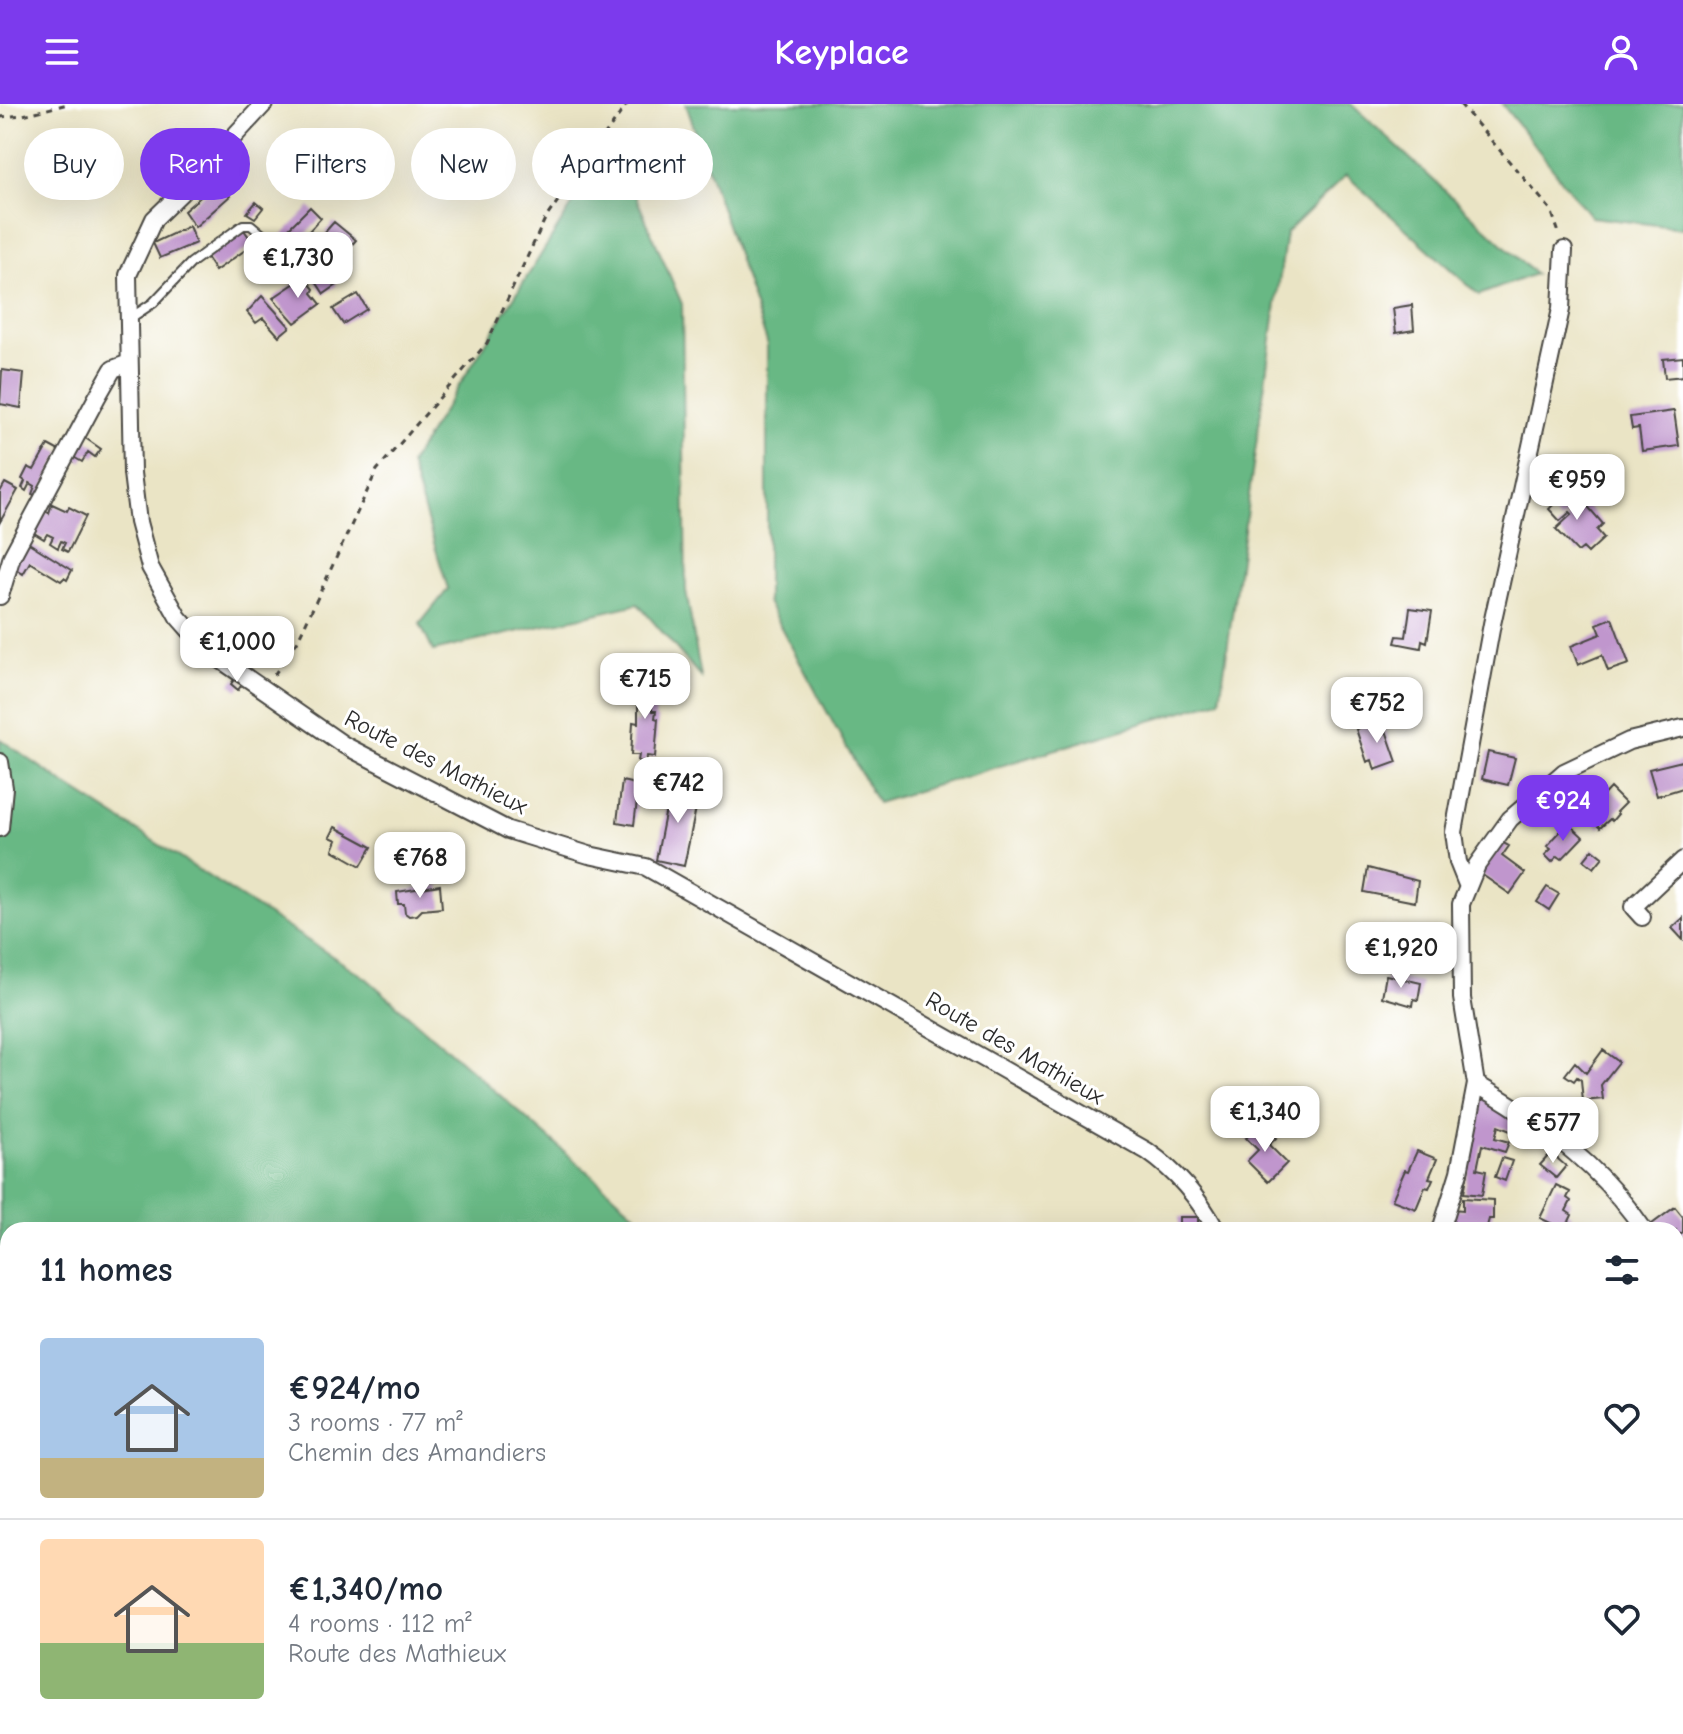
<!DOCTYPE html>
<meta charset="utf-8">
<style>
:root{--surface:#fff;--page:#f6f6f7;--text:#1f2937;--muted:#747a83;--line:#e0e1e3;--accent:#7c3aed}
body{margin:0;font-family:"Comic Neue",sans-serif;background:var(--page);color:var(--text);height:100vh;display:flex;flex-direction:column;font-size:30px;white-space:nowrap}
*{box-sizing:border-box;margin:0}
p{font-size:26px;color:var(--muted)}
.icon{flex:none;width:44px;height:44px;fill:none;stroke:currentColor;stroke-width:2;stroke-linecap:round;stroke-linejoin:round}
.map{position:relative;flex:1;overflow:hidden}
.panel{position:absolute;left:0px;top:1118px;width:1684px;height:512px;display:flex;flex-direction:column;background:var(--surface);border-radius:24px 24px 0 0;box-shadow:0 8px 32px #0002}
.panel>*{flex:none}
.banner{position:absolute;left:24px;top:24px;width:800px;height:72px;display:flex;gap:16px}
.price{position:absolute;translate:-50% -68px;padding:0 18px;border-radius:16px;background:#fff;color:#222;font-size:26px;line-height:52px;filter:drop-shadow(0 2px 4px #0008)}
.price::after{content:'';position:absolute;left:50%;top:48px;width:24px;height:18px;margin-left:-12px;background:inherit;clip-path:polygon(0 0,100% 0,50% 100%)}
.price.on{background:var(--accent);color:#fff}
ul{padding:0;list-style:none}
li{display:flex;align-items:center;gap:24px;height:200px;padding:0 40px}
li+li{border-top:2px solid var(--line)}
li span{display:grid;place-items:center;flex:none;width:224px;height:160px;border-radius:8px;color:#555}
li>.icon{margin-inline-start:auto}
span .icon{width:96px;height:96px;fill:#fffc;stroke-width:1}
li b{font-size:34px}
h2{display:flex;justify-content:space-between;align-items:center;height:96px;padding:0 40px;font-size:34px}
.tag{padding:0 28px;border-radius:36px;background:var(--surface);box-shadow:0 8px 32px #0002;font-size:28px;line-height:72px}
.tag.on{background:var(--accent);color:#fff}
header{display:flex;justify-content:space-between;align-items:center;height:104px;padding:0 40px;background:var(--accent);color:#fff;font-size:36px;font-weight:700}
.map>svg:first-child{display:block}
.forest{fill:#68b884;stroke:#4a7258;stroke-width:2}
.building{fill:#c096cd}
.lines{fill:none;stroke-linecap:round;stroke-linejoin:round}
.service-casing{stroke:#484742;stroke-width:12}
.minor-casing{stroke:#484742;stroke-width:20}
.path{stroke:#484742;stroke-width:3;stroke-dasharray:6 6;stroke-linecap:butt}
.service{stroke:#fff;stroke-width:8}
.minor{stroke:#fff;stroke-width:16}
.labels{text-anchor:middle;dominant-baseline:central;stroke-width:6;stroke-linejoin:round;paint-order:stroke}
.street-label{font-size:24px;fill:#2b2b2b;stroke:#fff}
</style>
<header><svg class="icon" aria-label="menu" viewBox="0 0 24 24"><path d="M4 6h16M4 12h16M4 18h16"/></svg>Keyplace<svg class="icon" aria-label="person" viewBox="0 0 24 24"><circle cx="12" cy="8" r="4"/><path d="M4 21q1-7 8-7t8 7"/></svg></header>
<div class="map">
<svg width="1683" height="1630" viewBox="0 0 1683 1630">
<rect width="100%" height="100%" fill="#fff"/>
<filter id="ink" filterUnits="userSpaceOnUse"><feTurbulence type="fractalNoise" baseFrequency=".0125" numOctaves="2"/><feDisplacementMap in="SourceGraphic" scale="16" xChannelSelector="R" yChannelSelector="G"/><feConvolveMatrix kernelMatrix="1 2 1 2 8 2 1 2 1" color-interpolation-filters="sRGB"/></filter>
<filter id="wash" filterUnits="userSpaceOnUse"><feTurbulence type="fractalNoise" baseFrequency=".006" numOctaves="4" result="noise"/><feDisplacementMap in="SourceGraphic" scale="32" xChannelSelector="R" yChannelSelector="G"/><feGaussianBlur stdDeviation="1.8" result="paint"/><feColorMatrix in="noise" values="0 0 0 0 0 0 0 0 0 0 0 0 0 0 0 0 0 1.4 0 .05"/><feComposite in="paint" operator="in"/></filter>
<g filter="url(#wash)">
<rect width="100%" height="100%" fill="#eae4c5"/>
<path class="forest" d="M686 0H1351L1535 170 1479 191 1346 71 1286 129 1220 596 877 699 767 498V238Z
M1502 0H1683V124L1591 113Z
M627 72 682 200 686 487 701 573 638 500 433 547 420 520 448 485 410 360 582 85Z
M0 635 68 682 366 874 654 1126H8V1622H484L464 1630H0Z"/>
<g id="blocks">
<path class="building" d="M362 52 372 64 358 76 330 93 321 77Z
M365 75 373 82 369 86 374 89 369 94 357 84Z
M218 78 230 92 195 123 184 107Z
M256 98 263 104 255 114 247 109Z
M310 103 321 114 289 149 277 136Z
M334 118 356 136 347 146 325 128Z
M189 122 196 139 160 154 153 139Z
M244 126 254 140 215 167 206 153Z
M319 165 328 174 331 172 337 181 324 190 311 170Z
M304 173 314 185 312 189 321 200 295 219 273 194Z
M358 190 367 205 343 220 333 205Z
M262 192 290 223 279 232 263 214 256 219 247 208Z
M1412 201 1414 226 1396 229 1393 204Z
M1683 253V272L1665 274 1663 255Z
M2 266 24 269 21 304 0 300Z
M1674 307 1679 342 1642 347 1639 324 1632 325 1630 313Z
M81 331 101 345 95 353 88 348 82 358 70 351Z
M48 341 61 348 39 393 32 390 35 382 30 379 26 387 22 384 25 377 22 375 28 363 34 366Z
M5 379 18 386 0 418V388Z
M1571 383 1603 420 1597 426 1604 434 1588 449 1583 444 1578 448 1556 425 1572 410 1570 408 1560 417 1549 405Z
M52 400 67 407 69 403 86 412 68 448 62 445 65 439 61 437 58 444 50 439 53 433 47 430 44 435 31 427 41 405 49 409Z
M24 436 72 466 67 476 64 474 61 477 30 458 23 470 13 463Z
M1410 504 1432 507 1427 538 1422 536 1421 544 1395 539 1397 532 1406 533Z
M1612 514 1629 560 1608 567 1602 551 1578 561 1571 542 1601 530 1597 520Z
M638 568H651L652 607H656L655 614 658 615 655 653 647 652 646 659 638 657 639 651H631L633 618 638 619Z
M235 574 243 579 238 586 231 580Z
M1382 615 1397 658 1375 666 1372 656 1367 658 1356 625Z
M1488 648 1515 654 1508 681 1482 675Z
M1682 657 1683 684 1657 692 1649 665Z
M622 677 639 681 634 721 617 718Z
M671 680 700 685 684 762 656 756Z
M1610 684 1625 699 1616 708 1618 710 1612 717 1610 715 1600 724 1586 710Z
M1568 719 1583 733 1562 755 1558 752 1552 758 1545 751 1551 745 1547 742Z
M335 723 372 743 361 762 333 746 337 736 330 733Z
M1498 736 1509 742 1502 752 1525 769 1510 790 1481 770 1495 749Z
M1593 745 1603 753 1594 764 1584 756Z
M1368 764 1418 777 1415 798 1364 788Z
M440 781 442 804 422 806 417 811 409 812 405 809 404 800H398L397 788Z
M1547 783 1559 790 1549 806 1537 798Z
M1683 814V836L1672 824Z
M1386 871 1421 879 1418 896 1414 895 1413 902 1382 893Z
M1603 946 1619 958 1601 981 1603 995 1583 997 1581 976 1577 973 1574 977 1565 971 1575 958 1586 969Z
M1482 992 1523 1013 1513 1028 1498 1022 1495 1034 1509 1038 1505 1048 1482 1041 1477 1065 1486 1067 1482 1091 1464 1089Z
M1261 1019 1276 1034 1269 1041 1287 1059 1268 1078 1247 1057 1258 1046 1246 1034Z
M1417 1047 1437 1055 1429 1074 1433 1075 1429 1084 1425 1083 1416 1105 1392 1096 1405 1066 1408 1067Z
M1551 1049 1566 1062 1556 1074 1540 1061Z
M1502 1054 1512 1057 1505 1077 1495 1073Z
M1556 1081 1570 1088 1567 1094 1571 1097 1566 1107 1572 1111 1565 1126 1540 1114Z
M1463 1094 1493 1096V1115H1489L1486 1126H1457V1122H1452V1105L1463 1106Z
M1675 1103 1683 1113V1128L1676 1133V1126H1650L1648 1123Z
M1179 1113H1198V1126H1179Z
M1676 1162H1683V1182L1676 1168Z
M1683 1291V1321L1676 1316V1300Z
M1186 1622H1237L1236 1630H1191L1192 1625Z"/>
</g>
</g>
<g filter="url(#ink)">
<use href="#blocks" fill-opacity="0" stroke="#484742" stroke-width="2"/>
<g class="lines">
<defs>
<path id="service" d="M129 215 153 199 191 159 243 121H251L290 154
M1271 1622 1278 1630"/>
<path id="minor" d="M264 0 186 84 154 115 128 171 132 369 138 418 150 463 178 513 208 547 344 641 508 726 589 751 646 763 1147 1047C1177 1068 1199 1094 1216 1126
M0 492 12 452 97 293 113 265 129 259
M0 658 4 684 0 724
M1468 783 1458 758 1454 728 1492 520 1561 205 1564 146
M1642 813 1633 803 1683 756
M1476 980C1541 1017 1602 1063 1644 1126
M1441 1126 1459 1068 1476 980 1462 894 1461 800 1477 761 1510 715 1564 668 1629 637 1683 624
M1676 1180 1683 1194
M1676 1230 1683 1228
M1074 1630 1092 1622"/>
</defs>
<use href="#service" class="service-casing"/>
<use href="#minor" class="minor-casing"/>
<path class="path" d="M1460 0 1551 106 1559 129
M0 13 23 11 68 0
M274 571 297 538 377 366 487 239 545 115 627 0"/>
<use href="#service" class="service"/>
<use href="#minor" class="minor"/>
</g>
</g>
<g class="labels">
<g class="street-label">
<text transform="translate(436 658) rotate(27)">Route des Mathieux</text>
<text transform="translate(1015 944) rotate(30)">Route des Mathieux</text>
</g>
</g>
</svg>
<b class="price" style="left:298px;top:196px">€1,730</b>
<b class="price" style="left:1577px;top:418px">€959</b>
<b class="price" style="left:237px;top:580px">€1,000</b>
<b class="price" style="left:645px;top:617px">€715</b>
<b class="price" style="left:1377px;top:641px">€752</b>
<b class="price" style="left:678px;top:721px">€742</b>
<b class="price on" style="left:1563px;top:739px">€924</b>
<b class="price" style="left:420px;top:796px">€768</b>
<b class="price" style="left:1401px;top:886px">€1,920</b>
<b class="price" style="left:1265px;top:1050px">€1,340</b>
<b class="price" style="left:1553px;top:1061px">€577</b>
<div class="banner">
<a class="tag">Buy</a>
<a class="tag on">Rent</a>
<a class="tag">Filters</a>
<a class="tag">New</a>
<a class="tag">Apartment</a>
</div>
<section class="panel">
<h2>11 homes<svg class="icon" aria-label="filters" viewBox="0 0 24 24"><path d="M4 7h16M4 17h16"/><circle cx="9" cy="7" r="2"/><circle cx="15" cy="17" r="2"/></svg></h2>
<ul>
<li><span style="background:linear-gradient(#a9c7e8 75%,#c2b280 0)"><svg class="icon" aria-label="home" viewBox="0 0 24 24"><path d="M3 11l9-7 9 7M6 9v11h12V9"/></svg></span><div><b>€924/mo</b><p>3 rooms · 77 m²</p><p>Chemin des Amandiers</p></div><svg class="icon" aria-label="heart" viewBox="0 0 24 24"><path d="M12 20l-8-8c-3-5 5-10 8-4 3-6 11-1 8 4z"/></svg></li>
<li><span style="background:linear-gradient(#ffd9b3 65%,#8fb573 0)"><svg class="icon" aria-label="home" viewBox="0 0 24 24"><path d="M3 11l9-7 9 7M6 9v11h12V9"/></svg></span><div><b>€1,340/mo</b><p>4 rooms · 112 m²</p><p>Route des Mathieux</p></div><svg class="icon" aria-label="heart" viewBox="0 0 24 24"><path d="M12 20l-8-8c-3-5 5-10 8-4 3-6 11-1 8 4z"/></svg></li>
</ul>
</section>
</div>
